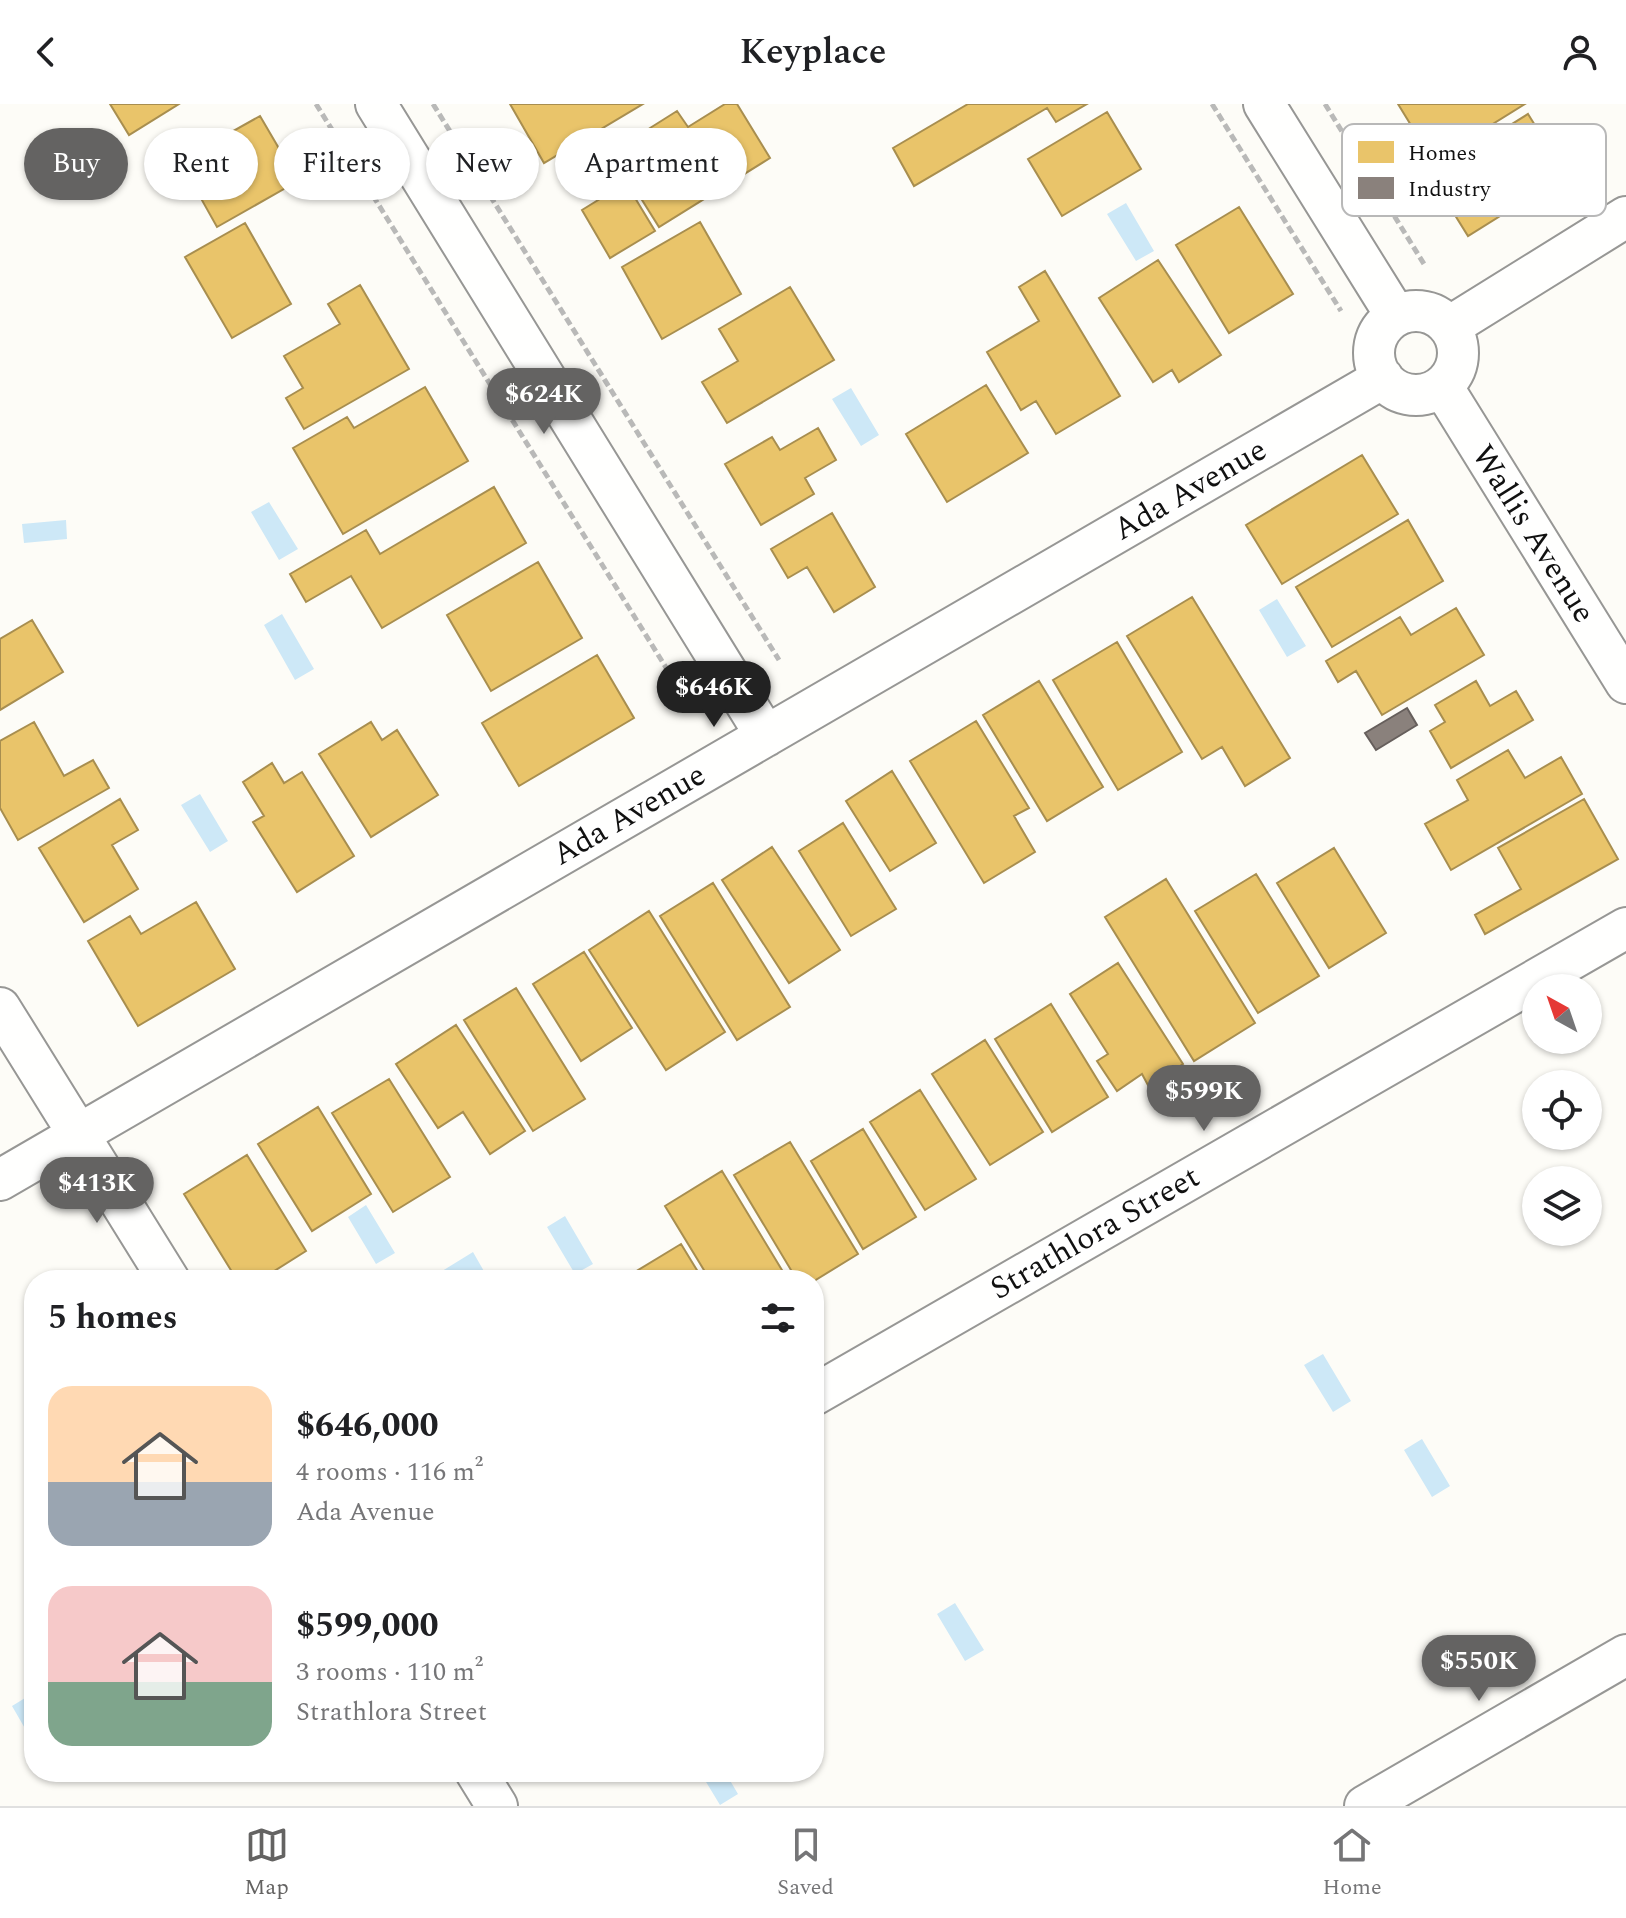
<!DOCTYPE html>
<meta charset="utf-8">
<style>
:root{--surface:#fff;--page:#f2f2f2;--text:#202124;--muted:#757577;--line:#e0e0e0;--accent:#646362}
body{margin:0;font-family:Spectral,serif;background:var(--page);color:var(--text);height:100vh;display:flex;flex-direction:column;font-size:30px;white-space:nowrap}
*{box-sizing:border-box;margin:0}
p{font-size:26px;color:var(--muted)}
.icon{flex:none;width:44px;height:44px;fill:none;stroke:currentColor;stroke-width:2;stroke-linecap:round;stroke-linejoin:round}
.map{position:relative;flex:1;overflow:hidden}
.drawer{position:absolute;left:24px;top:1166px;width:800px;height:512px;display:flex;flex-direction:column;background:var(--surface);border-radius:32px;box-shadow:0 2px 6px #0004}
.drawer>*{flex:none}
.hud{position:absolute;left:24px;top:24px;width:800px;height:72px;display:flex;gap:16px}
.needle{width:52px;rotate:320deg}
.buttons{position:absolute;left:1522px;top:870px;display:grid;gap:16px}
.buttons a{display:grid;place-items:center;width:80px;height:80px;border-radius:50%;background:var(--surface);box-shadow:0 2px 6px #0004;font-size:40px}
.price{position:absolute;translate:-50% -68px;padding:0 18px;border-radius:28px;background:var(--accent);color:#fff;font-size:26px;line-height:52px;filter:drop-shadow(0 2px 4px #0008)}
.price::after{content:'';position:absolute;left:50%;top:48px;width:24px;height:18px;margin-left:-12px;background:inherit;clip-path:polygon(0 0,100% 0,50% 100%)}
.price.current{background:#222;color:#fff}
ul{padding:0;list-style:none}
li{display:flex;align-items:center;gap:24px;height:200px;padding:0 24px}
li span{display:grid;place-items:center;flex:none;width:224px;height:160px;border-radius:24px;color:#555}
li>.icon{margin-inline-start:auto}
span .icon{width:96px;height:96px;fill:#fffc;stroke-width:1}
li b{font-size:34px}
h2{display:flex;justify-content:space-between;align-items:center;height:96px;padding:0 24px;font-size:34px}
.pill{padding:0 28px;border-radius:36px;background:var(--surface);box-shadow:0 2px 6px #0004;font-size:28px;line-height:72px}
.pill.current{background:var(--accent);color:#fff}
header{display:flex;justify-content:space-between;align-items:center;height:104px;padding:0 24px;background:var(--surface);font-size:36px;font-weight:600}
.menu{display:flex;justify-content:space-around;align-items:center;height:112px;border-top:2px solid var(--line);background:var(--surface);font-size:22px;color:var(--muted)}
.menu a{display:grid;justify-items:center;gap:4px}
.menu .current{color:var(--accent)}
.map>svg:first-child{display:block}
.water{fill:#cde8f7}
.homes{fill:#e9c46a;stroke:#a88e4f;stroke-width:2}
.industry{fill:#8a817c;stroke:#665f5c;stroke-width:2}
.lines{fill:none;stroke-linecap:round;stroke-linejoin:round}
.minor-casing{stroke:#979795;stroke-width:44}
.path{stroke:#b9b9b8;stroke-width:5;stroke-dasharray:8 4;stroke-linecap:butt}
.minor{stroke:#fffffe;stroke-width:40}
.labels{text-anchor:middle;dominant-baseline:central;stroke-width:8;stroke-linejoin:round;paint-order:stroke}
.street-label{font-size:32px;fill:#111;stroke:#fff}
.key{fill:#fff;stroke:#b8b8b8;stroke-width:2}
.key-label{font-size:22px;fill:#111}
</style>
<header><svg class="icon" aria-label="back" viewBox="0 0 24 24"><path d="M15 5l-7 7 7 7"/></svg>Keyplace<svg class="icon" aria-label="person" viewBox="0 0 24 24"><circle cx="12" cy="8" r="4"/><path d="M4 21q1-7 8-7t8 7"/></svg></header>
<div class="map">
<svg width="1626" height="1702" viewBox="0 0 1626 1702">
<rect width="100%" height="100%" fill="#fdfcf7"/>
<path class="water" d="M1126 99 1154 147 1136 157 1107 110Z
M851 284 879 331 861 342 832 295Z
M269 398 298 445 279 456 251 408Z
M66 416 67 435 24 439 22 420Z
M1277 495 1306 542 1287 553 1259 506Z
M282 510 314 565 295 576 264 521Z
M200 690 228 737 210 748 181 701Z
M366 1101 395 1149 376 1160 348 1113Z
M565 1112 593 1160 575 1170 547 1123Z
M473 1148 485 1169 474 1176H436L434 1172Z
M1323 1250 1351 1297 1333 1308 1304 1261Z
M1422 1335 1450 1382 1432 1393 1404 1346Z
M955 1499 984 1546 965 1557 937 1510Z
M30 1591 34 1598V1640L12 1602Z
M700 1668H725L738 1690 720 1701Z"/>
<path class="homes" d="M110 0H179L129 31Z
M510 0H643L544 59Z
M725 0H737L770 54 659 123 612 48 677 7 688 23Z
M968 0H1087L1056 18 1047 4 914 82 893 44Z
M1398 0H1525L1433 57Z
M1107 8 1141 65 1062 112 1028 55Z
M1528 10 1566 71 1468 132 1430 71Z
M260 12 298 77 217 123 180 57Z
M626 79 655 127 610 154 582 106Z
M1239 103 1293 190 1229 229 1176 141Z
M700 118 741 190 662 235 622 163Z
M245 119 291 200 232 234 185 153Z
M1158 156 1221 251 1179 278 1172 266 1153 278 1099 194Z
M1045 167 1120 292 1056 330 1036 297 1021 306 987 248 1039 217 1019 183Z
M360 181 409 265 304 325 286 294 303 284 284 252 340 220 328 200Z
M790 183 834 256 727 319 702 278 738 257 719 225Z
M986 281 1028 349 947 398 906 330Z
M425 283 468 357 343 430 293 344 347 313 354 324Z
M818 324 836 356 805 374 814 390 761 421 725 360 772 333 780 346Z
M1362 351 1398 410 1282 480 1246 421Z
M494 383 526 439 382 524 351 472 306 498 290 470 366 426 380 450Z
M832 409 875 483 834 508 807 463 788 474 771 445Z
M1408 416 1443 477 1332 543 1296 483Z
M538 458 582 534 491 587 447 511Z
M1192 493 1290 654 1245 682 1222 643 1202 655 1127 532Z
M1456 504 1484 551 1382 611 1356 567 1338 578 1326 557 1400 513 1411 531Z
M32 516 63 568 0 606V535Z
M1117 538 1182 648 1118 686 1053 576Z
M597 551 634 614 519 682 482 619Z
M1039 577 1103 683 1047 717 983 611Z
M1476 577 1490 602 1516 587 1533 616 1451 664 1430 627 1445 618 1435 601Z
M976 617 1029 704 1014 712 1035 748 984 779 910 657Z
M34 618 64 672 93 656 109 684 18 736 0 704V637Z
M371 618 382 636 397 626 438 691 371 733 319 650Z
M1508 646 1525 674 1561 653 1582 690 1451 766 1425 720 1468 696 1457 676Z
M272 659 284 679 302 668 354 752 297 788 253 718 264 712 243 678Z
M892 667 936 739 890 767 846 697Z
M120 695 138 726 112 741 138 785 84 818 39 744Z
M1584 695 1618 755 1485 830 1475 811 1521 785 1498 744Z
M843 719 896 805 851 832 799 747Z
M772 743 840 846 789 879 722 776Z
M1334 744 1386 829 1329 864 1277 779Z
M1256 770 1319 872 1258 909 1195 807Z
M1166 775 1255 919 1194 957 1105 813Z
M713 779 790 903 737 936 660 812Z
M196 798 235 865 138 922 88 837 130 812 141 830Z
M649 807 725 928 666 966 589 846Z
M584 848 632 924 581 957 533 880Z
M1118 859 1183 960 1149 983 1142 970 1117 987 1097 957 1108 950 1070 890Z
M516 884 585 995 533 1027 464 916Z
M1051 900 1108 993 1052 1028 995 935Z
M456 921 525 1027 490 1050 463 1008 438 1024 396 960Z
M985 936 1043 1028 990 1061 932 970Z
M389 975 450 1073 393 1108 332 1009Z
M920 986 976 1075 925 1106 870 1018Z
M318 1003 371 1090 312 1127 258 1040Z
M863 1025 916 1113 863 1145 811 1057Z
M790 1038 858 1150 814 1177 797 1176 734 1071Z
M247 1051 306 1147 260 1176H237L184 1090Z
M722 1067 788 1176H710L665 1102Z
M681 1140 703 1176H627L625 1174Z"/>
<path class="industry" d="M1407 604 1417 621 1376 646 1365 629Z"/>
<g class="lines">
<defs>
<path id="minor" d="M376 0 766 632
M1264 0 1396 212
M1374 249a42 42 0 1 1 84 0a42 42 0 1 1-84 0Z
M1449 223 1626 113
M1442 282 1626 579
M0 904 169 1176
M0 1076 1383 274
M814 1291 1626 824
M476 1668 497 1702
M1365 1702 1626 1551"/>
</defs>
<use href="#minor" class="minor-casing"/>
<path class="path" d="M316 0 693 607
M433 0 779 556
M1212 0 1341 207
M1325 0 1424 160"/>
<use href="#minor" class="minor"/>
</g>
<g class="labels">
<g class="street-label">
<text transform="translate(1190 386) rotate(-30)">Ada Avenue</text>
<text transform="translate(1533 430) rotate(58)">Wallis Avenue</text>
<text transform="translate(629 711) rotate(-30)">Ada Avenue</text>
<text transform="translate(1095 1129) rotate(-30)">Strathlora Street</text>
</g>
</g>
<rect x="1342" y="20" width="264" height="92" rx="12" class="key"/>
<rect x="1358" y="37" width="36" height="22" fill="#e9c46a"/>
<rect x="1358" y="73" width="36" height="22" fill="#8a817c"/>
<g class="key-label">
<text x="1408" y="56">Homes</text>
<text x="1408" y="92">Industry</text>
</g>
</svg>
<div class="buttons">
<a><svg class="needle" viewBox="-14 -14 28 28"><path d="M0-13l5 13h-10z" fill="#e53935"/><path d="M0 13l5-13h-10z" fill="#757577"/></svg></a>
<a><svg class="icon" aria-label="locate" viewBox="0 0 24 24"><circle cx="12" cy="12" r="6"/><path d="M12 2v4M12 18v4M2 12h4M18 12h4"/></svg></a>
<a><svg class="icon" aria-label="layers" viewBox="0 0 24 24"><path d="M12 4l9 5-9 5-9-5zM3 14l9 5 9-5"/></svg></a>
</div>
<b class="price" style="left:544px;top:332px">$624K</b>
<b class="price current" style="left:714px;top:625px">$646K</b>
<b class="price" style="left:1204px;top:1029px">$599K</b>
<b class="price" style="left:97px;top:1121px">$413K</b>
<b class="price" style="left:1479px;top:1599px">$550K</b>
<div class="hud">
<a class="pill current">Buy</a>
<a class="pill">Rent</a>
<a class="pill">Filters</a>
<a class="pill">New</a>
<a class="pill">Apartment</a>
</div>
<section class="drawer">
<h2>5 homes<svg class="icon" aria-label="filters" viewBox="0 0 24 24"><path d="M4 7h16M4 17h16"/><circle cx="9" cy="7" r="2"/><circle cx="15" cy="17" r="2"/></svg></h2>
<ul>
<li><span style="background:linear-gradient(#ffd9b3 60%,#9aa5b1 0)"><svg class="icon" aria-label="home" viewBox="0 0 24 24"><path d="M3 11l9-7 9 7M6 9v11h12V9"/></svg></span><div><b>$646,000</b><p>4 rooms · 116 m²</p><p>Ada Avenue</p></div></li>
<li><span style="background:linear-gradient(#f6c9c9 60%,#7fa58c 0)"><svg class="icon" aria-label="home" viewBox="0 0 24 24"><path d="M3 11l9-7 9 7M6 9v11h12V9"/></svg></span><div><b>$599,000</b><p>3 rooms · 110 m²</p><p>Strathlora Street</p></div></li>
</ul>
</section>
</div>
<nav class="menu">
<a class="current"><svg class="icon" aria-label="map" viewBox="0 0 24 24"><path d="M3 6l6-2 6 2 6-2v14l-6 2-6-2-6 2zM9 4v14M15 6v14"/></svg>Map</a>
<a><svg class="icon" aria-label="saved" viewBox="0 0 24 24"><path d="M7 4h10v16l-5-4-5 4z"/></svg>Saved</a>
<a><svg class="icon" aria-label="home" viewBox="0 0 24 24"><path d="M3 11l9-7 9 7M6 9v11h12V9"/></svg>Home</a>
</nav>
